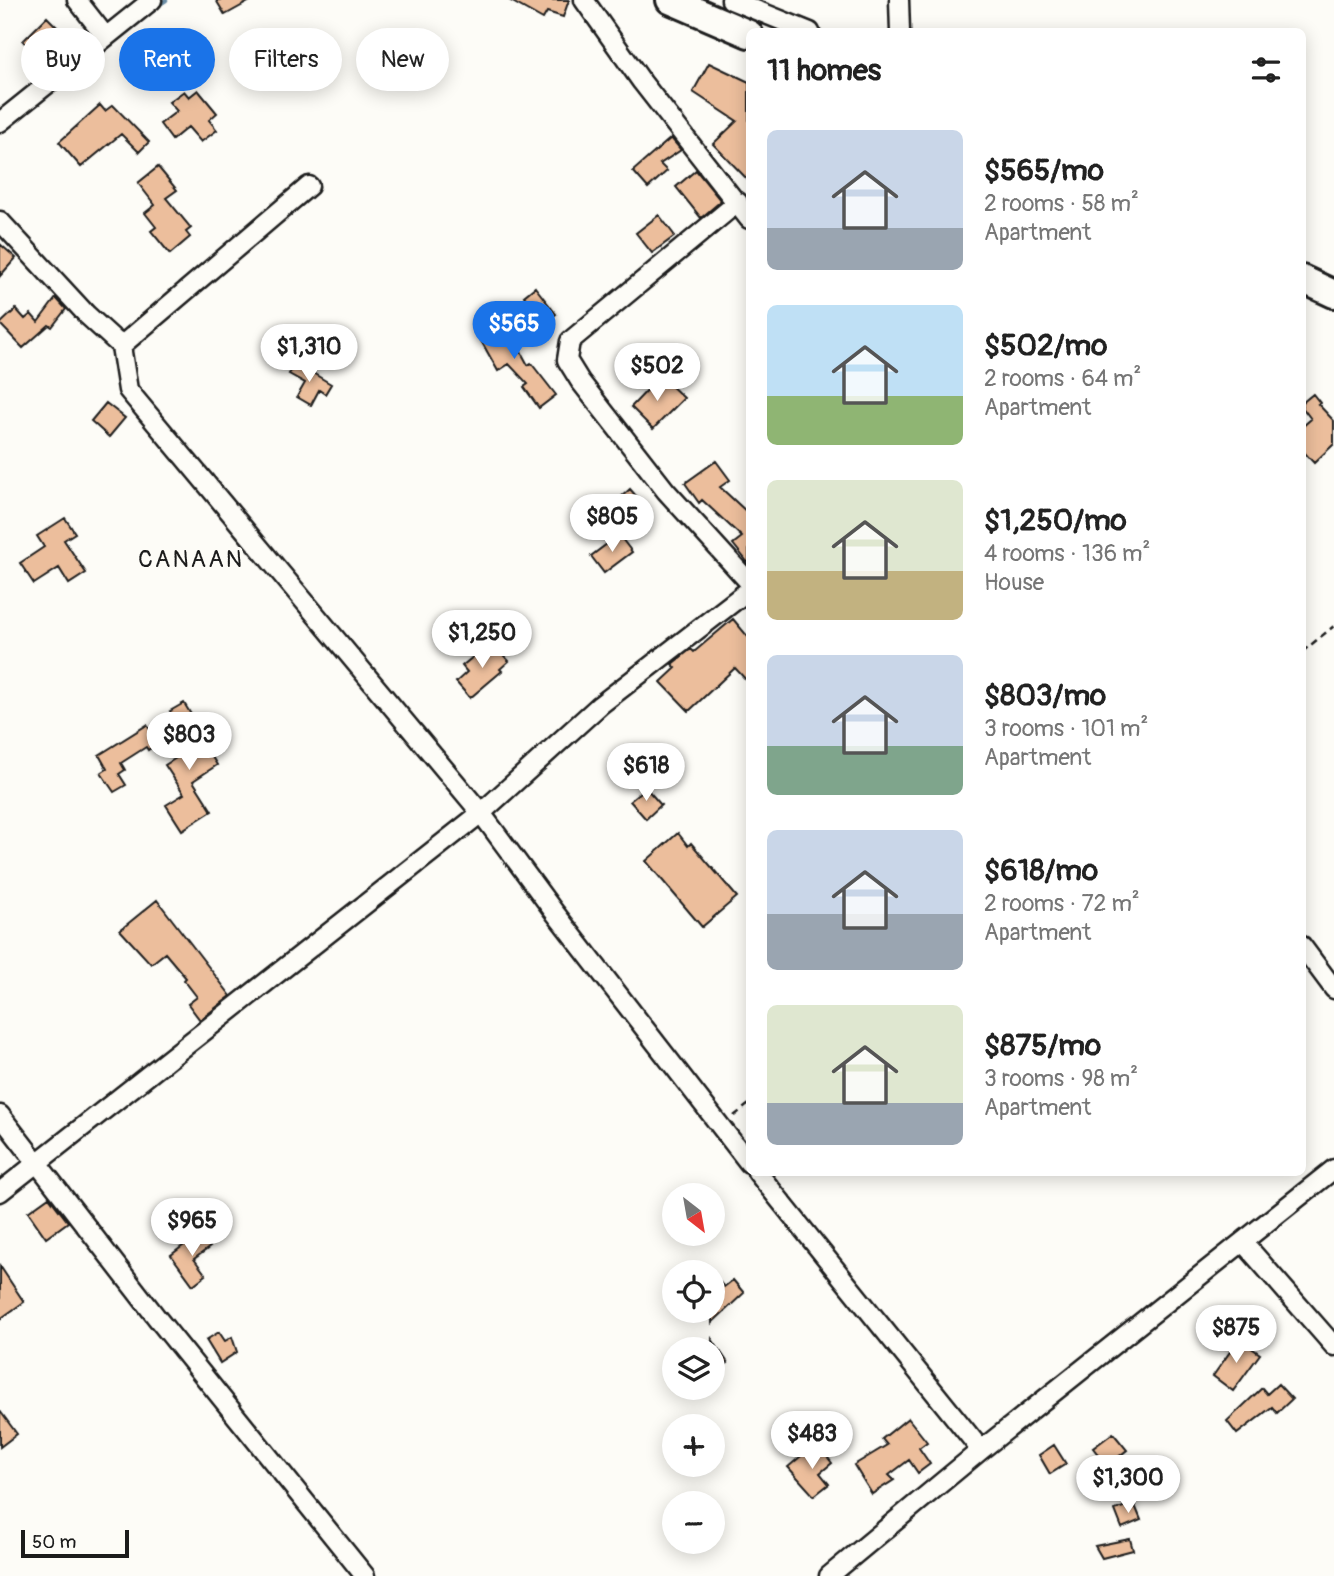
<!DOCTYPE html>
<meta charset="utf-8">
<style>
:root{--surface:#fff;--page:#f6f6f6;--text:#222;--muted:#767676;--accent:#1a73e8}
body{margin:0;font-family:Pangolin,sans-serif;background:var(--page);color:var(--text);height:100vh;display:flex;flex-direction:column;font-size:26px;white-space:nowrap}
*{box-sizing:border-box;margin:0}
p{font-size:23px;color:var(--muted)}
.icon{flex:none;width:38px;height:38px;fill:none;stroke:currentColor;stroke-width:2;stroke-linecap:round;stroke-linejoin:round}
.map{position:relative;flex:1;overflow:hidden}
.side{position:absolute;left:746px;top:28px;width:560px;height:1148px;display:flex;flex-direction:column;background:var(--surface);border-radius:10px;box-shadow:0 4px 18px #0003}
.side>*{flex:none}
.banner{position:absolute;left:21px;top:28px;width:620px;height:63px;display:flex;gap:14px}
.needle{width:46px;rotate:149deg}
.buttons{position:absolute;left:662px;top:1183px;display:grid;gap:14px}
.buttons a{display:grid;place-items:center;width:63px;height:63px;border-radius:50%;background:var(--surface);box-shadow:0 4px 18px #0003;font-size:35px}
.scale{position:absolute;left:21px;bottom:18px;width:108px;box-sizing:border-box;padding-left:7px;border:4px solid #1c1c1c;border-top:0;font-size:19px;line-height:24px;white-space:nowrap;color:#1c1c1c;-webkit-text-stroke:5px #fdfcf7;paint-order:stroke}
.price{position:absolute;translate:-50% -60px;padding:0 16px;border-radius:24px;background:#fff;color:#222;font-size:23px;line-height:46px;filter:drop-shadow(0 2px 4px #0008)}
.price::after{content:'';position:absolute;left:50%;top:42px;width:21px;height:16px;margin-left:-10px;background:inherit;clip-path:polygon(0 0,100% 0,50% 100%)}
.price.selected{background:var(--accent);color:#fff}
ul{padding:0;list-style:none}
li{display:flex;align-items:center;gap:21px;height:175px;padding:0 21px}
li span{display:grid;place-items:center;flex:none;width:196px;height:140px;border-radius:10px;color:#555}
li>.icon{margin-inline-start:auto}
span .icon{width:84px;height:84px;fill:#fffc;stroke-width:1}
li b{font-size:30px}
h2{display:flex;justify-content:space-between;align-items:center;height:84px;padding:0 21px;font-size:30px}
.tag{padding:0 24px;border-radius:32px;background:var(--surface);box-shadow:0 4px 18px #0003;font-size:24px;line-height:63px}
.tag.selected{background:var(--accent);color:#fff}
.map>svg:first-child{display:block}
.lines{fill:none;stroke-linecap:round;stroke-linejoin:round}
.stream{stroke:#6b8ca4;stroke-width:4.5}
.building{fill:#ecbe9c;stroke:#1c1c1c;stroke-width:2}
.minor-casing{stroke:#1c1c1c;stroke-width:23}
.primary-casing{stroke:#1c1c1c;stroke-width:32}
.path{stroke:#1c1c1c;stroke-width:2.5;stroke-dasharray:7 5;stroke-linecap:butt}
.minor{stroke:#fdfcf7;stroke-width:18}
.primary{stroke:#fdfcf7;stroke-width:26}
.labels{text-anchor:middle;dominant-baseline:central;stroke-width:6;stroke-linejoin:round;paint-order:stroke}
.quarter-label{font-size:24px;letter-spacing:2px;fill:#1c1c1c;stroke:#fdfcf7}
</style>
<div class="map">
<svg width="1334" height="1576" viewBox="0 0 1334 1576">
<rect width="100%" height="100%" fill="#fdfcf7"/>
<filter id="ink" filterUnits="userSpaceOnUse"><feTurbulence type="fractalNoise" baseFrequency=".0143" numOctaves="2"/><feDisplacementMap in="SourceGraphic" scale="14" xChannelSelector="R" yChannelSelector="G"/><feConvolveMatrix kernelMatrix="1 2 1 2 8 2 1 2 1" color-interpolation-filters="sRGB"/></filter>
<g filter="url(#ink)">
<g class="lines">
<path class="stream" d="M155 7 166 0"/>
</g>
<path class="building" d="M216 0H252L225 15Z
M509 0H569L563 17 547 12 543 19Z
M47 17 70 40 46 64 23 41Z
M709 63 749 82V181L713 144 737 121 693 92Z
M198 90 217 113 209 120 217 130 201 142 188 127 172 140 160 124 177 111 169 102 184 91 189 97Z
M100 105 105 111 113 105 149 142 139 152 121 134 81 167 59 142Z
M671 138 681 150 660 164 667 171 648 188 633 171Z
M158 167 177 190 166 198 191 228 186 232 190 237 170 254 151 231 156 227 145 213 155 205 138 183Z
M696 170 721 201 701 218 676 187Z
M659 215 675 236 652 253 636 233Z
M0 244 16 258 0 276Z
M535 287 556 314 545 323 524 296Z
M56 298 66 309 52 327 49 325 23 348 0 324 16 309 25 319 31 314 38 322Z
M491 318 501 336 510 332 528 365 531 363 556 395 539 408 524 387 528 384 509 364 498 371 474 328Z
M296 363 331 384 325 394 319 390 311 405 297 397 305 383 289 374Z
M665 380 684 398 653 429 631 407 654 383 659 388Z
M1313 394 1320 403 1318 404 1334 421V444L1314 463 1302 450V427L1311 419 1302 407V403Z
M106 403 125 418 109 437 91 421Z
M716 461 730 480 720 487 749 514V564L733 544 742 537 702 500 699 503 685 483Z
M630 489 650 512 629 530 609 508Z
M65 518 75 533 64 540 86 573 69 584 59 568 34 584 20 563 44 547 37 536Z
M619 535 632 552 604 573 591 556Z
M733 619 749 638V683L735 668 689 711 661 682 676 668 672 664 691 649 694 652Z
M491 642 509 661 500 669 502 671 470 698 456 682 467 672 462 666Z
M184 703 198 726 194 728 217 765 193 781 212 811 182 830 166 805 184 794 165 765 192 748 170 711Z
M147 725 158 743 148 750 146 747 121 763 125 770 119 774 126 785 114 792 101 773 107 769 99 755Z
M646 788 661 805 646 819 630 801Z
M678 833 688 846 691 843 737 897 702 927 646 861Z
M157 900 231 996 200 1020 188 1004 197 997 184 980 186 978 165 953 151 964 120 930Z
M49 1197 68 1222 46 1238 28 1212Z
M200 1233 210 1247 194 1259 206 1275 193 1285 171 1255Z
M0 1266 24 1302 0 1319Z
M712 1274 724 1287 733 1280 744 1293 712 1323Z
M219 1332 225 1341 232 1337 237 1352 220 1363 206 1340Z
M712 1339 728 1363 712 1374Z
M1239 1339 1260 1354 1233 1391 1213 1376Z
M1278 1384 1292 1399 1277 1413 1272 1407 1237 1434 1227 1421 1262 1388 1267 1394Z
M0 1411 17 1434 0 1447Z
M908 1418 927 1442 919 1448 930 1464 918 1473 909 1460 889 1475 894 1480 872 1494 854 1465 887 1445 882 1439Z
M1113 1433 1127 1450 1107 1466 1093 1448Z
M1054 1445 1066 1464 1050 1474 1039 1455Z
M822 1450 832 1463 820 1473 829 1484 814 1496 788 1467 807 1451 813 1457Z
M1134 1503 1141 1520 1122 1528 1115 1510Z
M1130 1539 1133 1550 1102 1558 1095 1546Z"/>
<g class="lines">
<defs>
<path id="minor" d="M77 0 106 37
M584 0 642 82 749 219
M731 0 810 32
M899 0 900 32
M0 122 152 0
M738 202 570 341 567 360 580 381 666 491 749 582
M0 221 87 315 121 346 128 390 481 813 555 913 749 1163
M121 346 309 186
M1302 946 1334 989
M0 1115 157 1318 365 1576
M757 1172 981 1450
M0 1192 481 813 600 705 749 590
M1243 1242 1334 1346
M829 1576 981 1450 1334 1169"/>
<path id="primary" d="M670 0 749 34
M1302 279 1334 294"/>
</defs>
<use href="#minor" class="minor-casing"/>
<use href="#primary" class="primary-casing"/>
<path class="path" d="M1302 652 1334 626
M734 1116 749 1104"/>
<use href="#minor" class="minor"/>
<use href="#primary" class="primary"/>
</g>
</g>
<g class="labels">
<g class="quarter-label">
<text x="191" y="559">CANAAN</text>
</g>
</g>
</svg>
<div class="buttons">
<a><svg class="needle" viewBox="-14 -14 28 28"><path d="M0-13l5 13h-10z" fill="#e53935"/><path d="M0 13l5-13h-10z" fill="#767676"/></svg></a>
<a><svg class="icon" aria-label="locate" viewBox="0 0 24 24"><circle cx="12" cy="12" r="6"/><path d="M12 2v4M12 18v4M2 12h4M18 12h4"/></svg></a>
<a><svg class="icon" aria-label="layers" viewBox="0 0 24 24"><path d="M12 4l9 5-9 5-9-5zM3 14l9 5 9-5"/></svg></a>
<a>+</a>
<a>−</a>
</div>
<div class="scale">50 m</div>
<b class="price selected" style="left:514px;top:361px">$565</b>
<b class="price" style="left:309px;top:384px">$1,310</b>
<b class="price" style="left:657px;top:403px">$502</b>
<b class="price" style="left:612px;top:554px">$805</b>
<b class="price" style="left:482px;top:670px">$1,250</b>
<b class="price" style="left:189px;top:772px">$803</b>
<b class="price" style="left:646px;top:803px">$618</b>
<b class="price" style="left:192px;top:1258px">$965</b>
<b class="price" style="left:1236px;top:1365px">$875</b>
<b class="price" style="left:812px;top:1471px">$483</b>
<b class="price" style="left:1128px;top:1515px">$1,300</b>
<div class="banner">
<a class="tag">Buy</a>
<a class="tag selected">Rent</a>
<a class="tag">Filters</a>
<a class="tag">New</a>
</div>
<section class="side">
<h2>11 homes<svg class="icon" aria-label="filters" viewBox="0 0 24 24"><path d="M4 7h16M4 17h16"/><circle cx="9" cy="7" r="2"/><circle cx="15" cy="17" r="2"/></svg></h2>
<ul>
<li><span style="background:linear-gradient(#c9d6e8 70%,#9aa5b1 0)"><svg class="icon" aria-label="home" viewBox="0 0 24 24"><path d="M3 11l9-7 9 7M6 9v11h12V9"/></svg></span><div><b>$565/mo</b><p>2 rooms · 58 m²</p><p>Apartment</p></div></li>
<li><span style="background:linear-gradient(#bfe0f5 65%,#8fb573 0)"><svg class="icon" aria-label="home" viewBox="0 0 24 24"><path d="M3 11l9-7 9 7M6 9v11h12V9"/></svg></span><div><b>$502/mo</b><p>2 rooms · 64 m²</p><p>Apartment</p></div></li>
<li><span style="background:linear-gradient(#dfe7d0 65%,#c2b280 0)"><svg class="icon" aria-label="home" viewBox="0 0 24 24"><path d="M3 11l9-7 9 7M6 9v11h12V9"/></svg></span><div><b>$1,250/mo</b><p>4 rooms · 136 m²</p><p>House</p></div></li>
<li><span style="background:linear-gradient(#c9d6e8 65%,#7fa58c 0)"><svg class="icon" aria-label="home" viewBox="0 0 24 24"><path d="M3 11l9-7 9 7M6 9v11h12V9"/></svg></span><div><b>$803/mo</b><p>3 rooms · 101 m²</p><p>Apartment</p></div></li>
<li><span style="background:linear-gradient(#c9d6e8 60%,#9aa5b1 0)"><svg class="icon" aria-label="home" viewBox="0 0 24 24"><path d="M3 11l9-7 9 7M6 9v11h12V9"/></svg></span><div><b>$618/mo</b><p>2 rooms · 72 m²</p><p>Apartment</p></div></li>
<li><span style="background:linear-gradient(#dfe7d0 70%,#9aa5b1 0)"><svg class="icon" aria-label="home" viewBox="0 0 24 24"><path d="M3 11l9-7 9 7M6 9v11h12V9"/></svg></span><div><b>$875/mo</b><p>3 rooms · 98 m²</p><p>Apartment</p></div></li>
</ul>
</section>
</div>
